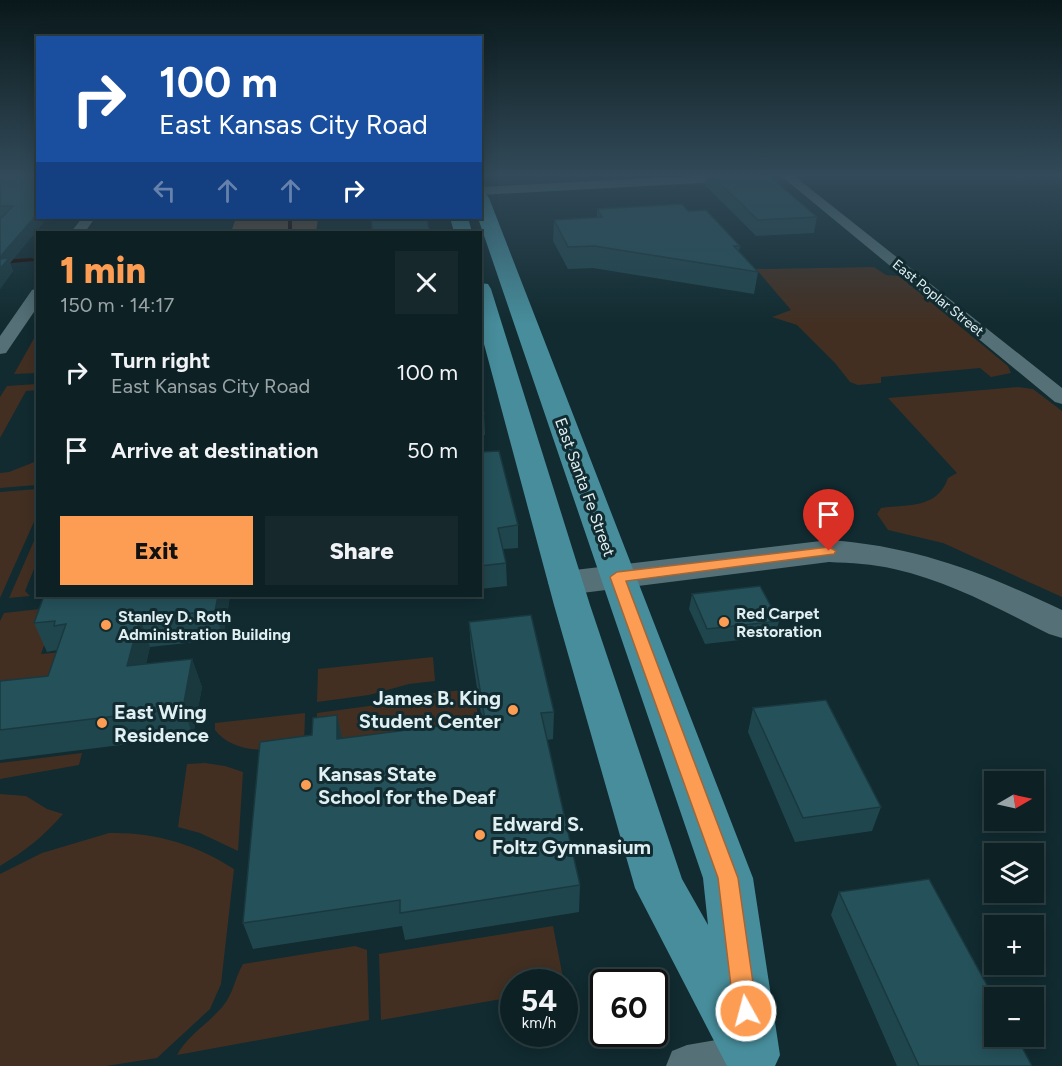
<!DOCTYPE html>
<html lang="en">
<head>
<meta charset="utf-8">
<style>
  body { margin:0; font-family:Figtree,sans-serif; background:#16282c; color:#f1f3f6; height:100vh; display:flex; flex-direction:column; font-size:22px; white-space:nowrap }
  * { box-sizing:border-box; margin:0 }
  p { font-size:20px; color:#9aa3a6 }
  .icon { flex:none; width:33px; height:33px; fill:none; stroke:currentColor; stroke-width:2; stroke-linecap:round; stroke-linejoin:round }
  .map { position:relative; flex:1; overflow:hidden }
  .panel { position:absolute; left:36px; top:231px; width:446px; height:366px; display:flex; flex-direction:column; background:#0d2024; border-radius:0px; box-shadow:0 3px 15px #0003,0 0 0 2px #2d3e41 }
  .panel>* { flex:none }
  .guide { position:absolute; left:36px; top:36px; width:446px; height:183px; border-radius:0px; box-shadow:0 3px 15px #0003,0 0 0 2px #2d3e41; background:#1a4fa0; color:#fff; overflow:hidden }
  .needle { width:39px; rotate:81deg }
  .buttons { position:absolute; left:984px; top:771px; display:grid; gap:12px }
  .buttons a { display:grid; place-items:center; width:60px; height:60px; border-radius:0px; background:#0d2024; box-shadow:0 3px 15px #0003,0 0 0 2px #2d3e41; font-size:30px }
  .speed { position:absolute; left:500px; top:969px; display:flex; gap:12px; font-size:30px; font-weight:700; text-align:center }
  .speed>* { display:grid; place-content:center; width:78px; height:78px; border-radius:50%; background:#0d2024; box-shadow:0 3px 15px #0003,0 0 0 2px #2d3e41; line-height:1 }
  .speed small { font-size:15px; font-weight:400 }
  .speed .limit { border:3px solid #111; border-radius:9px; background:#fff; color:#111 }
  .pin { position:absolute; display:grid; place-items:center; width:51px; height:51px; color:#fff; margin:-62px -26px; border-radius:50% 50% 50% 0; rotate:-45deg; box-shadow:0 0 6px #0007 }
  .pin .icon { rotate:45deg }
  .me { position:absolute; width:66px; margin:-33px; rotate:353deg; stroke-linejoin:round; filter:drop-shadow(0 0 4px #0008) }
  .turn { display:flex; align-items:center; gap:21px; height:126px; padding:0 24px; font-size:27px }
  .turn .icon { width:78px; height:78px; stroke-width:2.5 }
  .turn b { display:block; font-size:42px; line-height:51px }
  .lanes { display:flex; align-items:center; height:57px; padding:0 24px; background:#0003; justify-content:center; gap:30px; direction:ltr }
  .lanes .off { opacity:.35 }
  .round { display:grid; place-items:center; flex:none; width:63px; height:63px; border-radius:0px; background:#16282c }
  .head { display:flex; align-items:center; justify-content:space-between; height:102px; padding:0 24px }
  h1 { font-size:36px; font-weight:800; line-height:45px; color:#fc9d53 }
  .action { display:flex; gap:12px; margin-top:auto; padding:12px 24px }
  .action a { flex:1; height:69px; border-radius:0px; background:#fc9d53; color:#111; font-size:24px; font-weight:800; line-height:69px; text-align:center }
  .action a+a { background:#16282c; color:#f1f3f6 }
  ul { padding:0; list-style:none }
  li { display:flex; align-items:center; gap:18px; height:78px; padding:0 24px }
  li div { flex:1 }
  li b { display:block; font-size:22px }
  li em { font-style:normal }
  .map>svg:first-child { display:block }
  .green { fill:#422f22 }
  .forest { fill:#6e513c }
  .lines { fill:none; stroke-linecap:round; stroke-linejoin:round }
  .stream { fill:#1e0700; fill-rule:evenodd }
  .street { fill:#557076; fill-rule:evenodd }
  .secondary { fill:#557076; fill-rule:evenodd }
  .primary { fill:#478d9b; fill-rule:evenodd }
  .wall { fill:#20464d }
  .shaded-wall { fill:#1a393f }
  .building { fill:#25515a; stroke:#1a393f; stroke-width:1.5 }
  .route { fill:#fc9d53; stroke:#a46636; stroke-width:1.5 }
  .poi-dot { fill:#fc9d53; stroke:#112b30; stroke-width:2 }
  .labels { text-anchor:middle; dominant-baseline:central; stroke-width:6; stroke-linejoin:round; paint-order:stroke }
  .far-street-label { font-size:14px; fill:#e0eff2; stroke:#112b30 }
  .street-label { font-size:16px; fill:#e0eff2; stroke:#112b30 }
  .poi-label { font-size:16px; font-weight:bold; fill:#e0eff2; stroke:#112b30; text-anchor:start }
  .near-poi-label { font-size:20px; font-weight:bold; fill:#e0eff2; stroke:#112b30; text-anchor:start }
</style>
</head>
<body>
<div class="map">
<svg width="1062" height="1066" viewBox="0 0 1062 1066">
  <rect width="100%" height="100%" fill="#112b30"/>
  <path class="green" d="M874 267 886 275 899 276 1008 366 1011 373 991 377 980 368 881 377V383L858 385 850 382 835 363 797 325 772 317 791 310 756 269Z
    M37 333V373L14 374Z
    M37 384V390L26 391 0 438V397L7 386Z
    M1018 387 1033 389 1062 411V597L943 543 888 530 877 514 881 508C909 504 937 509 948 478L957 473 888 398Z
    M37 461V485L0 488V473L9 472Z
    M37 489V515L0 598V492Z
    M37 534V566L34 569 25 591 30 596 9 598Z
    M58 607 41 654 63 652 74 655 0 734V621L4 613Z
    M433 657 435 681 409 684 369 695 317 702 318 669Z
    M474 689 482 746 317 743V713L369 706 414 695Z
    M305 713 304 748C275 750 235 756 215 730V723Z
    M82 753 79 765 0 779V763Z
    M205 763 225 766 243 772 238 851 200 833 178 827 187 764Z
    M0 794 26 796 47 809 63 814C44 836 25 851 0 866Z
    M109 833C155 832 195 844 234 869L221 984 210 1009 157 1058 106 1066H0V874L42 853Z
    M553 926 565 988 564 982H513V997L381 1020 379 954Z
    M355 946 367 950 369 1020 177 1055C187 1036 209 1023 223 1006 233 994 235 978 243 964Z"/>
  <path class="forest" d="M236 218H318L316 232H231Z"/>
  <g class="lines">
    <path class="stream" d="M288 218H292V232H288Z
      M32 258 35 260 34 261 0 264V260Z"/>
    <path class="street" d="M712 175H742L744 177 738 181 480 195V187Z
      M780 175H793L1062 388V404L1055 402Z
      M82 218H95L85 232H71Z
      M38 288V306L6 353 0 354V336L32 290Z
      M751 1034 766 1040 772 1055 767 1066H666L672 1051 687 1045Z"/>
    <path class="secondary" d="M829 540C916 546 984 573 1062 610V638L1049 634C999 609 949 581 894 569 873 564 851 563 829 562L566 595 554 591 548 583 554 575 566 571Z"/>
    <path class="primary" d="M480 193 486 194 489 198 753 878 780 1055 775 1066H727L635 888 554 605 480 329V283L488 284 491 289 590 605 682 879 708 925 703 878 478 218H480Z
      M450 218H468L472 232H454Z"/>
  </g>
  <path class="wall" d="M0 175 38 218H47L10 263 13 271 0 289V219L1 218H0Z
    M706 175H768L817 217 814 233 756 236 705 185Z
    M597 209 688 211 740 246 739 251 758 272 754 294 593 268 568 269 553 241 554 220 597 218Z
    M480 396 484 414 485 435H480Z
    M480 452 518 525V548L503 549 506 563 507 586 480 589Z
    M692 594 779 621 775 636 705 644 689 609Z
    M44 596H233H230L223 639 150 647 146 664 192 659 202 687 193 736 0 760V681L48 676 57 650 47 652 34 623Z
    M469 622 554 712 553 739 547 740 580 885 579 912 405 940 402 926 253 949 243 923 312 735 337 715 342 738 482 721 471 649Z
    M753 708 881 807 872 831 795 842 748 732Z
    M839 892 1032 1066H897L831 915Z"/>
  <path class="shaded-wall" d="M38 213V218H47L10 263 13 271 0 289V257Z
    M218 596H230L223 639 215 611Z
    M140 618 150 647 138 694 127 666Z
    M192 659 202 687 193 736 183 708Z
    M337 715 343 742 337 739Z"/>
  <path class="building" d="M0 175H38V213L0 257V219L13 206H0Z
    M711 175H768L817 217 758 220Z
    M682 204 688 211 706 210 740 246H734L758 272 594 246 568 247 554 220 602 217 597 209Z
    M371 218H427L430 232H372Z
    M9 258 0 269V259Z
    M480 396 484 414H480Z
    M499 451 518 525 498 528 506 563 480 566V481H481L480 475V452Z
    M760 586 779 621 707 629 692 594Z
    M44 596H218L215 611 140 618 127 666 192 659 183 708 0 730V681L48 676 66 624 54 626 55 621 34 623Z
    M531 615 554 712 541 713 580 885 400 913V900L243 923 260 742 312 735 313 718 337 715V739L485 720 469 622Z
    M826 700 881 807 803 818 753 708Z
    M929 879 994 998V1036H1016L1032 1066H919L839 892Z"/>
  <linearGradient id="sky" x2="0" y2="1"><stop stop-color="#09181a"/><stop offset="0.54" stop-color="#324a59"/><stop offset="1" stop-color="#324a59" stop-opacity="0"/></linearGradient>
  <rect width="1062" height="324" fill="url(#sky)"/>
  <path class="route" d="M829 547 836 551 834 554 626 581 738 878 757 1011 754 1019 746 1022 737 1019 734 1011 718 878 610 577 617 572Z"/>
  <g class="poi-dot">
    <circle cx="724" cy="622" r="6"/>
    <circle cx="106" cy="625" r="6"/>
    <circle cx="513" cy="710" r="6"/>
    <circle cx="102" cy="723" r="6"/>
    <circle cx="306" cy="785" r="6"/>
    <circle cx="480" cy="835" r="6"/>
  </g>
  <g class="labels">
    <g class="far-street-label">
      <text transform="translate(938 298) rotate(39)">East Poplar Street</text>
    </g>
    <g class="street-label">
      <text transform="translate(585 487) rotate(70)">East Santa Fe Street</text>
    </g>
    <g class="poi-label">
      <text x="736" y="613">Red Carpet<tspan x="736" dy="18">Restoration</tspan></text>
      <text x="118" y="616">Stanley D. Roth<tspan x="118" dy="18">Administration Building</tspan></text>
    </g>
    <g class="near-poi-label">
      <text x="501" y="698" text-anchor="end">James B. King<tspan x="501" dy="23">Student Center</tspan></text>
      <text x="114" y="712">East Wing<tspan x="114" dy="23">Residence</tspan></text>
      <text x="318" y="774">Kansas State<tspan x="318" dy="23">School for the Deaf</tspan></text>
      <text x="492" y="824">Edward S.<tspan x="492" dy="23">Foltz Gymnasium</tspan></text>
    </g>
  </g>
</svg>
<div class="buttons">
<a><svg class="needle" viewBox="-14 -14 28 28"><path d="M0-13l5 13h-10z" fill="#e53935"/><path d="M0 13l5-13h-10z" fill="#9aa3a6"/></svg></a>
<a><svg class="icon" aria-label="layers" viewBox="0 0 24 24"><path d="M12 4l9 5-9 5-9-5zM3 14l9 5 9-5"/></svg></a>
<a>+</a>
<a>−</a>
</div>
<div class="speed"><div>54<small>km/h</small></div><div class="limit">60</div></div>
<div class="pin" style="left:829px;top:551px;background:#d93025"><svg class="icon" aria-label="arrive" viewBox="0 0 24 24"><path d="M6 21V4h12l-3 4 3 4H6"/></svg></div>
<svg class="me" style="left:746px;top:1011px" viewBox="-20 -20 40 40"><circle r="17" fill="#fc9d53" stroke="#fff" stroke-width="3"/><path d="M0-11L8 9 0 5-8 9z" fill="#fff"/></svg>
<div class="guide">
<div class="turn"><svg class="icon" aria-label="right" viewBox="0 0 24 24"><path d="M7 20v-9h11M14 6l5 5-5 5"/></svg><div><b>100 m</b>East Kansas City Road</div></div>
<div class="lanes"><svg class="icon off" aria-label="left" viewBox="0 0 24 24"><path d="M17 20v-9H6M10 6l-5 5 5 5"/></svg><svg class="icon off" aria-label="ahead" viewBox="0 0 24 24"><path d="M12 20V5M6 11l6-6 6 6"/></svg><svg class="icon off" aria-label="ahead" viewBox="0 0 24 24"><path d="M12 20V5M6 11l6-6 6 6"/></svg><svg class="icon" aria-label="right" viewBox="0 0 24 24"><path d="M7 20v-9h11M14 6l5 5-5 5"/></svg></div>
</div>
<section class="panel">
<div class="head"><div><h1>1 min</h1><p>150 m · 14:17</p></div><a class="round"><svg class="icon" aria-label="close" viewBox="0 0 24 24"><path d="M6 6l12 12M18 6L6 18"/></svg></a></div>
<ul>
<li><svg class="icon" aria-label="right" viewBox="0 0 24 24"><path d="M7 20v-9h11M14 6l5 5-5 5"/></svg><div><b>Turn right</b><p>East Kansas City Road</p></div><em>100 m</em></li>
<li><svg class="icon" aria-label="arrive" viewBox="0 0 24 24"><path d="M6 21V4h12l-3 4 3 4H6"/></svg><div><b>Arrive at destination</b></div><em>50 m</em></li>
</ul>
<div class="action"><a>Exit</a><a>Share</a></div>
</section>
</div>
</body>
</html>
